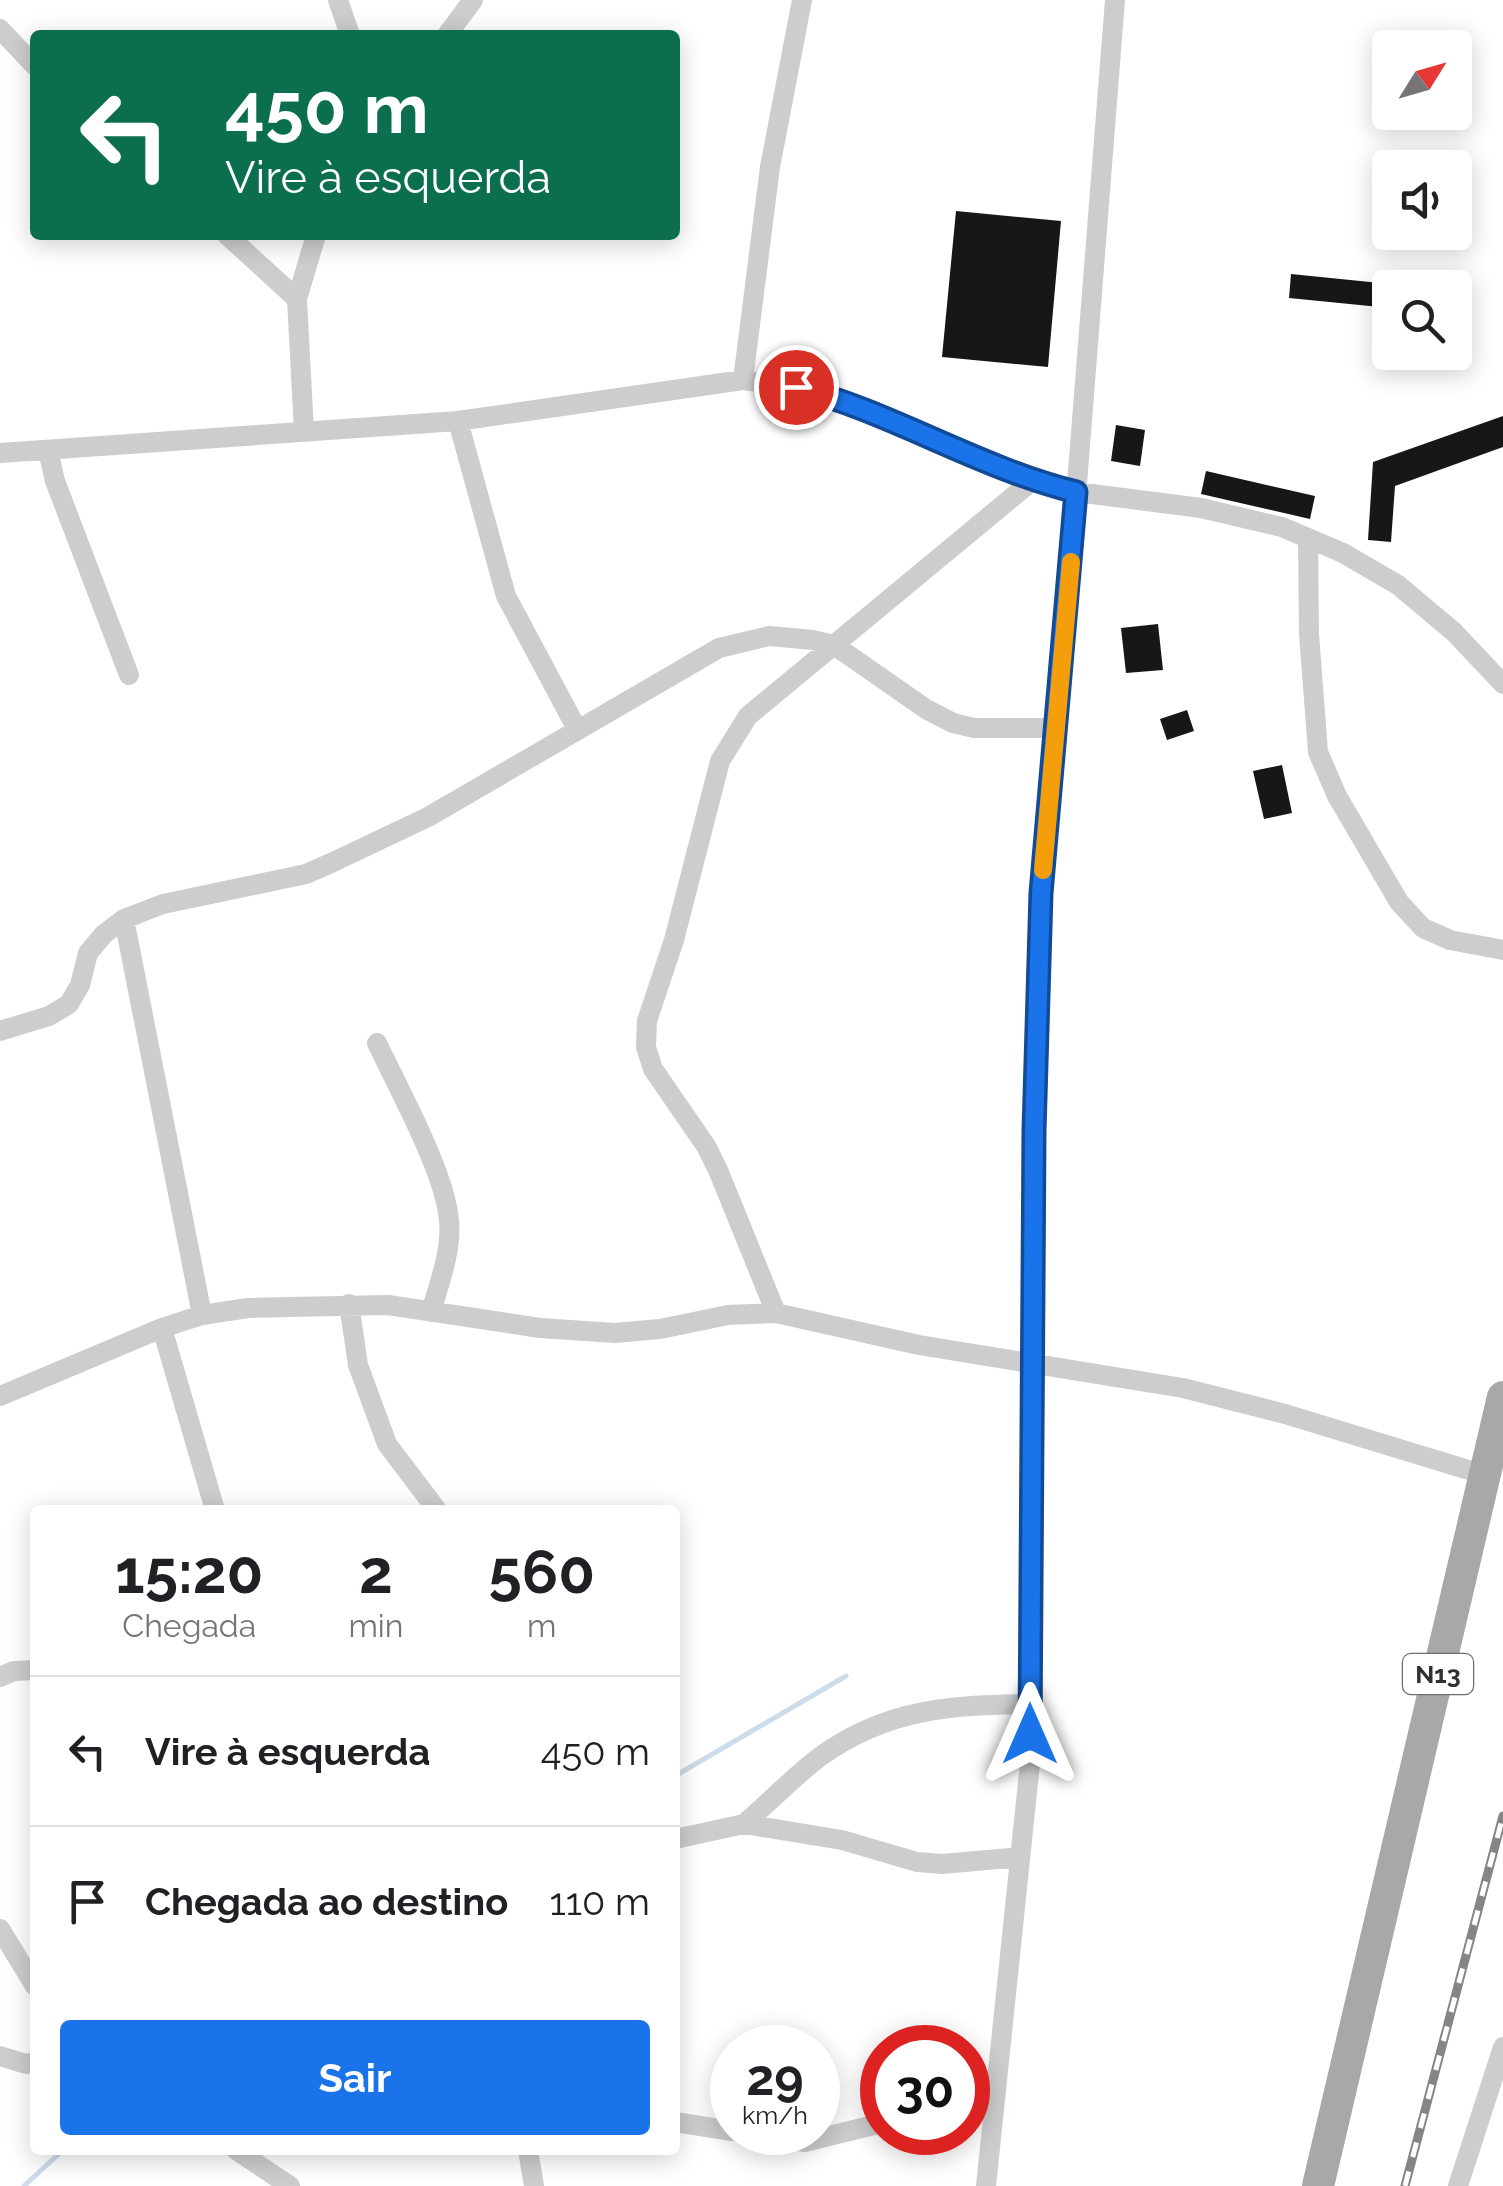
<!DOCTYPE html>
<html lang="pt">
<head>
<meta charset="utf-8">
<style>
  body { margin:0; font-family:Raleway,sans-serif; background:#f6f6f6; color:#202124; height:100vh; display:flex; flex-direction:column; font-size:38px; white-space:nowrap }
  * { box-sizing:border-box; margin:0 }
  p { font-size:32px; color:#757577 }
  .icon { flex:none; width:55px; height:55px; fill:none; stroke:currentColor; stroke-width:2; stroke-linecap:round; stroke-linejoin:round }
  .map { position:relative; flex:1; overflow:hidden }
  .drawer { position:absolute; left:30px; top:1505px; width:650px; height:650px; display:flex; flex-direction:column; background:#fff; border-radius:10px; box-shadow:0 5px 25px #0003 }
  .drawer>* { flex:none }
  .guide { position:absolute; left:30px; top:30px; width:650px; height:210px; border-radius:10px; box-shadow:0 5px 25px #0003; background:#0b6e4f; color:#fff; overflow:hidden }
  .needle { width:65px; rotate:53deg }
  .controls { position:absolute; left:1372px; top:30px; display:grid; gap:20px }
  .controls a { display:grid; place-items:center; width:100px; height:100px; border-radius:10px; background:#fff; box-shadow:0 5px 25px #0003; font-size:50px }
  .speed { position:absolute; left:710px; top:2025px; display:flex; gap:20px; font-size:50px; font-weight:700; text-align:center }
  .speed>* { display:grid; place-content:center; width:130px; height:130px; border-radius:50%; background:#fff; box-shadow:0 5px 25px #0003; line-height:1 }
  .speed small { font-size:25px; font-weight:400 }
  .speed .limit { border:15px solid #d22; background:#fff; color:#111 }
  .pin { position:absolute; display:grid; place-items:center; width:85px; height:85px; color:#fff; margin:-42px; border:5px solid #fff; border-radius:50%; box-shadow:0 2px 10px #0007 }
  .me { position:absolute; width:110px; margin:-55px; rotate:0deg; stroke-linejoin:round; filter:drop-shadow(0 0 8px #0008) }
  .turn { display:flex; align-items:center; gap:35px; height:210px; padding:0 30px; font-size:45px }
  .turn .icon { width:130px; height:130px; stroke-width:2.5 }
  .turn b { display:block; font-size:70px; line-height:85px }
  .eta { display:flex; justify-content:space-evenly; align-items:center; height:170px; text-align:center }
  .eta b { font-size:60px; font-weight:700; line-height:70px }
  .cta { display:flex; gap:20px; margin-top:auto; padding:20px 30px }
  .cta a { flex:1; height:115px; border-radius:10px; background:#1a73e8; color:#fff; font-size:40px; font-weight:700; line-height:115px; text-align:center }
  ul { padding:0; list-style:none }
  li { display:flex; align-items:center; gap:30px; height:150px; padding:0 30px; border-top:2px solid #e0e0e0 }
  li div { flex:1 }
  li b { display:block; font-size:38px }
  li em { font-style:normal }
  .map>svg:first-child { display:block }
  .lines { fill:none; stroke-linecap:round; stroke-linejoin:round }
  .stream { stroke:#cedbe8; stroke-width:5 }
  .building { fill:#171717 }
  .street { stroke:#cdcdcd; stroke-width:20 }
  .primary { stroke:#a8a8a8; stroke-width:32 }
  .rail-casing { stroke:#858585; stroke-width:9 }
  .rail { stroke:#fff; stroke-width:5; stroke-dasharray:15; stroke-linecap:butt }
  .route-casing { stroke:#114b97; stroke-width:25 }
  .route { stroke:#1a73e8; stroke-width:18 }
  .slow { stroke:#f59e0b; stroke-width:18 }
  .labels { text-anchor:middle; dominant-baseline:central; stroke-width:10; stroke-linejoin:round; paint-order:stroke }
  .shield { fill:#fff; stroke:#6e6e6e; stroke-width:2.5 }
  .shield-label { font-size:25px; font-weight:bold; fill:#303030 }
</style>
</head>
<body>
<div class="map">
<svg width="1503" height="2186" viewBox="0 0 1503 2186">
  <rect width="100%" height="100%" fill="#fff"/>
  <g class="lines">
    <path class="stream" d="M675 1776 846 1676
      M24 2186 63 2150"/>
  </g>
  <path class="building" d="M956 211 1061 221 1048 367 942 357Z
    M1291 274 1390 284V308L1289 298Z
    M1503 416V447L1395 486 1391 542 1368 540 1373 462Z
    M1116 425 1145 430 1140 466 1111 461Z
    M1206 471 1315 496 1310 519 1201 494Z
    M1158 624 1163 670 1126 673 1121 628Z
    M1187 710 1194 731 1167 740 1160 719Z
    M1282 765 1292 813 1264 819 1253 771Z"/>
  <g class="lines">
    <path class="street" d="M338 0 350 35
      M0 29 35 66
      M447 35 473 0
      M227 235 297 299
      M743 380 770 167 802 0
      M458 421 506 596 577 729
      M304 432 297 299 316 235
      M48 450 55 481 129 675
      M0 453 458 421 743 380 796 387 885 417 1032 481 1076 492 1201 508 1282 527 1343 553 1398 585 1454 632 1503 684
      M1308 538 1309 634 1318 752 1337 796 1399 902 1423 928 1450 940 1503 950
      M124 919 202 1315
      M0 1031 49 1016 69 1004 80 985 88 953 104 934 124 919 163 904 306 874 331 863 428 817 719 648 769 636 813 640 834 645 926 709 953 723 974 728H1057
      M377 1043C398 1088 446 1174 449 1221 452 1250 439 1284 431 1312
      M349 1304 358 1365 387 1444 437 1510
      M776 1313 718 1170 706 1146 653 1069 646 1047 647 1021 674 940 720 761 748 716 1032 481
      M162 1328 215 1510
      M0 1396 162 1328 202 1315 248 1308 388 1305 540 1328 615 1333 660 1329 728 1315 776 1313 919 1345 1183 1388 1285 1414 1485 1475
      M0 1677 14 1671 35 1670
      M744 1824C770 1802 794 1776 821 1756 888 1708 953 1705 1031 1704
      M675 1839 744 1824 842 1840 917 1862 942 1864 1020 1857
      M0 1929 35 1986
      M0 2056 26 2064 35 2062
      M968 2090 995 2079
      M675 2122 732 2131
      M739 2132 805 2142 882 2123
      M236 2150 290 2186
      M528 2150 534 2186
      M986 2186 1030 1763 1034 1131 1041 893 1059 713 1115 0
      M1458 2186 1503 2047"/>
    <path class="primary" d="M1318 2186 1503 1397"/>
    <g class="rail-casing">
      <path id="rail" d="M1405 2186 1503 1816"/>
    </g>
    <use href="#rail" class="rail"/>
  </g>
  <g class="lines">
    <g class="route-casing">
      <path id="route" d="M796 387C893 413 979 468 1076 492L1041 893 1034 1131 1030 1734"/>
    </g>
    <use href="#route" class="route"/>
    <path class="slow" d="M1043 870 1071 562"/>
  </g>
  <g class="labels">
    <rect class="shield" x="1403" y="1654" width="70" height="40" rx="8"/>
    <g class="shield-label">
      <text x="1438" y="1674">N13</text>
    </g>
  </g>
</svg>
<div class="controls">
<a><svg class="needle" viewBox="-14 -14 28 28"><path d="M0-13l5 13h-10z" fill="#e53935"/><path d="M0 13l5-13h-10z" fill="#757577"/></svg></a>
<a><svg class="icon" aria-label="sound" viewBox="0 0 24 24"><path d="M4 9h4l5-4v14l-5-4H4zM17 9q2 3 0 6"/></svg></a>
<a><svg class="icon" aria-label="search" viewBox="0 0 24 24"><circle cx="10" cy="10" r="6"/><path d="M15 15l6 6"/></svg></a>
</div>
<div class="speed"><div>29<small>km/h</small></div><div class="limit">30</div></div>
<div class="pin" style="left:796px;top:387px;background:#d93025"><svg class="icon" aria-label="arrive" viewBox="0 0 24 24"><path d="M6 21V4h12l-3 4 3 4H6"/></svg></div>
<svg class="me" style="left:1030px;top:1734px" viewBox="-20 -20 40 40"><path d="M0-17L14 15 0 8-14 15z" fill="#1a73e8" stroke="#fff" stroke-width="4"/></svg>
<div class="guide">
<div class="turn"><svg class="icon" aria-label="left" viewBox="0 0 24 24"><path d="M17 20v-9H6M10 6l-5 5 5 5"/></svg><div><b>450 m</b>Vire à esquerda</div></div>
</div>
<section class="drawer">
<div class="eta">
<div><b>15:20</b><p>Chegada</p></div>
<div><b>2</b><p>min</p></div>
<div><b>560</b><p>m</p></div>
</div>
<ul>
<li><svg class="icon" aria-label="left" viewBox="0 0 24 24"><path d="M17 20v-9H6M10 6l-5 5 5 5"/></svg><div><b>Vire à esquerda</b></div><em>450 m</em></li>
<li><svg class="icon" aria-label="arrive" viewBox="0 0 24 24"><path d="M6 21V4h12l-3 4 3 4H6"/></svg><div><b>Chegada ao destino</b></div><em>110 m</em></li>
</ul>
<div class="cta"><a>Sair</a></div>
</section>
</div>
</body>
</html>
